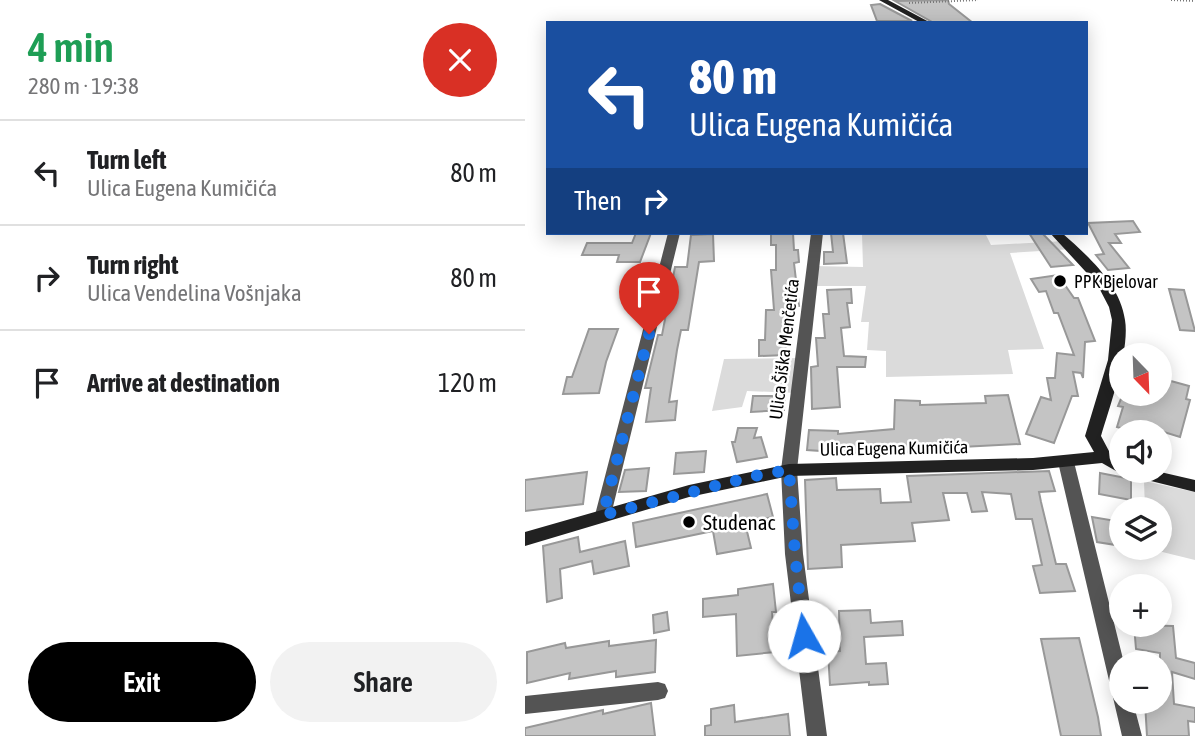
<!DOCTYPE html>
<html lang="en">
<head>
<meta charset="utf-8">
<style>
  body { margin:0; font-family:"Asap Condensed",sans-serif; background:#f2f2f2; color:#202124; height:100vh; display:flex; flex-direction:column; font-size:26px; white-space:nowrap }
  * { box-sizing:border-box; margin:0 }
  p { font-size:23px; color:#757577 }
  .icon { flex:none; width:38px; height:38px; fill:none; stroke:currentColor; stroke-width:2; stroke-linecap:round; stroke-linejoin:round }
  .map { position:relative; flex:1; overflow:hidden }
  .panel { display:flex; flex-direction:column; background:#fff; width:525px }
  .panel>* { flex:none }
  .top-card { position:absolute; left:21px; top:21px; width:542px; height:214px; border-radius:0px; box-shadow:0 4px 18px #0003; background:#1a4fa0; color:#fff; overflow:hidden }
  .needle { width:46px; rotate:157deg }
  .controls { position:absolute; left:584px; top:343px; display:grid; gap:14px }
  .controls a { display:grid; place-items:center; width:63px; height:63px; border-radius:50%; background:#fff; box-shadow:0 4px 18px #0003; font-size:35px }
  .pin { position:absolute; display:grid; place-items:center; width:60px; height:60px; color:#fff; margin:-72px -30px; border-radius:50% 50% 50% 0; rotate:-45deg; box-shadow:0 0 7px #0007 }
  .pin .icon { rotate:45deg }
  .me { position:absolute; width:77px; margin:-38px; rotate:353deg; stroke-linejoin:round; filter:drop-shadow(0 0 5px #0008) }
  .turn { display:flex; align-items:center; gap:24px; height:147px; padding:0 28px; font-size:32px }
  .turn .icon { width:91px; height:91px; stroke-width:2.5 }
  .turn b { display:block; font-size:49px; line-height:60px }
  .then { display:flex; align-items:center; height:66px; padding:0 28px; background:#0003; gap:14px; font-size:26px }
  .round { display:grid; place-items:center; flex:none; width:74px; height:74px; border-radius:37px; background:#f2f2f2 }
  .overview { display:flex; align-items:center; justify-content:space-between; height:119px; padding:0 28px }
  h1 { font-size:42px; font-weight:600; line-height:52px; color:#1e9e55 }
  .cta { display:flex; gap:14px; margin-top:auto; padding:14px 28px }
  .cta a { flex:1; height:80px; border-radius:42px; background:#000; color:#fff; font-size:28px; font-weight:600; line-height:80px; text-align:center }
  .cta a+a { background:#f2f2f2; color:#202124 }
  ul { padding:0; list-style:none }
  li { display:flex; align-items:center; gap:21px; height:105px; padding:0 28px; border-top:2px solid #e0e0e0 }
  li div { flex:1 }
  li b { display:block; font-size:26px }
  li em { font-style:normal }
  main { display:flex; flex:1; min-height:0 }
  .map>svg:first-child { display:block }
  .green { fill:#dbdbdb }
  .building { fill:#c4c4c4; stroke:#989898; stroke-width:2 }
  .lines { fill:none; stroke-linecap:round; stroke-linejoin:round }
  .path { stroke:#767676; stroke-width:2; stroke-dasharray:1 2; stroke-linecap:butt }
  .street { fill:#545454; fill-rule:evenodd }
  .secondary { fill:#212121; fill-rule:evenodd }
  .route { stroke:#1a73e8; stroke-width:12; stroke-dasharray:0 21.6 }
  .poi-dot { fill:#000; stroke:#fff; stroke-width:2.5 }
  .labels { text-anchor:middle; dominant-baseline:central; stroke-width:5; stroke-linejoin:round; paint-order:stroke }
  .poi-label { font-size:18px; fill:#000; stroke:#fff; text-anchor:start }
  .street-label { font-size:18px; fill:#000; stroke:#fff }
  .near-poi-label { font-size:21px; fill:#000; stroke:#fff; text-anchor:start }
</style>
</head>
<body>
<main>
<section class="panel">
<div class="overview"><div><h1>4 min</h1><p>280 m · 19:38</p></div><a class="round" style="background:#d93025;color:#fff"><svg class="icon" aria-label="close" viewBox="0 0 24 24"><path d="M6 6l12 12M18 6L6 18"/></svg></a></div>
<ul>
<li><svg class="icon" aria-label="left" viewBox="0 0 24 24"><path d="M17 20v-9H6M10 6l-5 5 5 5"/></svg><div><b>Turn left</b><p>Ulica Eugena Kumičića</p></div><em>80 m</em></li>
<li><svg class="icon" aria-label="right" viewBox="0 0 24 24"><path d="M7 20v-9h11M14 6l5 5-5 5"/></svg><div><b>Turn right</b><p>Ulica Vendelina Vošnjaka</p></div><em>80 m</em></li>
<li><svg class="icon" aria-label="arrive" viewBox="0 0 24 24"><path d="M6 21V4h12l-3 4 3 4H6"/></svg><div><b>Arrive at destination</b></div><em>120 m</em></li>
</ul>
<div class="cta"><a>Exit</a><a>Share</a></div>
</section>
<div class="map">
<svg width="670" height="736" viewBox="0 0 670 736">
  <rect width="100%" height="100%" fill="#fff"/>
  <path class="green" d="M337 233H460L466 245 539 241 548 249 485 253 519 349 483 350 488 374 361 377V351L342 350 344 322H336L341 286H286L288 266 338 267Z
    M278 358 273 393 222 391 217 407 187 411 199 359Z
    M619 481 670 492V560L621 548H635V509H620Z"/>
  <path class="building" d="M423 0 424 4 448 23H409L370 1Z
    M355 4 387 21H352L346 5Z
    M608 221 615 232 590 234 596 243H584L604 268 583 270 571 255 579 254 563 223Z
    M111 233H126L115 262H92L94 255H57L62 243H107Z
    M268 233 269 250H273L274 262 269 263 274 306 266 307V334H260L261 355 234 356V340H240L241 310H249L246 270H251V245H246V234Z
    M306 233H318L322 263 299 264V252H308Z
    M504 233H517L548 265 526 267Z
    M188 234 189 261 174 262 163 330H156L152 350 144 402 152 401 150 420 121 422 126 388H120L133 335H137L150 267H162L166 235Z
    M533 275 549 298H553L570 341 560 342 558 378 556 373 548 372 553 396H547L529 443 501 434 516 397 526 400 522 378H530L532 353 549 355 533 313H529L521 291 514 292 506 279Z
    M326 289 327 303H322L325 327 316 328 319 356 341 357 340 367H312L315 407 287 409 286 367 293 366 291 338H300L298 314H304L302 290Z
    M644 289 659 290 670 331 655 330Z
    M64 329H93L81 362 74 393 38 394 42 377H47Z
    M635 378 664 386 661 399 665 400 655 437 639 432H610L592 427 598 407 593 406 598 394H635Z
    M483 395 495 444 436 447 395 452 325 453 282 450 284 430 313 431V434L369 429 370 400 395 401V405L461 403 460 396Z
    M228 396H260L259 410 226 412Z
    M213 428H232L229 438 236 437 242 457 212 462 207 442H210Z
    M181 451 179 472 149 474 151 453Z
    M124 468 121 491 94 492 100 470Z
    M524 471 530 491 514 492 516 502 531 564H541L550 591 515 593 508 566 517 565 507 519H491L486 494 457 492 462 511 447 512 442 493H418L424 520 387 523 390 541 316 545 317 567 283 569 280 480 311 478 312 490 355 489 356 503 386 502 382 476Z
    M62 472 58 504 0 511V480Z
    M575 473 606 479V500L574 494Z
    M242 494 248 517 220 523 226 548 192 554 188 531 111 547 108 523Z
    M567 517 597 522V546L572 542Z
    M53 537 55 552 100 541 104 566 69 574 67 561 35 569 37 598 22 602 18 546Z
    M248 584 251 612H247L250 652 212 656 211 614 178 617V599L213 595V589Z
    M345 610 346 623 377 621 378 635 339 637 341 664 361 663 363 684 344 685V682L305 685 303 652 315 651 314 611Z
    M142 612 144 630 129 633 128 615Z
    M609 625 648 626 651 658 670 663V679L647 672 649 704 670 708V722L663 721 664 736H622L620 702H635V653L611 649Z
    M554 638 573 717 576 736H536L516 639Z
    M131 640 130 672 91 677V671L44 679 45 673 2 683V652L40 643 41 648 84 641V646Z
    M126 703 130 736H0V728L78 710V714Z
    M209 705 210 722 263 714 265 736H180V726L186 725V709Z"/>
  <g class="lines">
    <path class="path" d="M646 0 670 1
      M384 3 453 0"/>
    <path class="street" d="M143 233H155L86 515 84 520 78 521 72 520 70 515Z
      M286 233H298L272 470 278 554 302 736H282L260 554 256 470Z
      M541 456 547 458 549 462 599 663H597V702H608L617 736H597L533 462 535 458Z
      M133 682 140 684 143 691 140 698 133 700 0 714V696Z"/>
    <path class="secondary" d="M354 0H363L406 23H396Z
      M525 233H537C563 256 595 284 600 320 605 350 585 406 576 436L585 453 597 460V471H631L670 480V492L602 475 600 472 591 471 577 463 508 470 264 476 164 497 0 546V532L164 485 264 464 508 458 569 452 560 436 583 360 587 320 584 307 572 284Z"/>
  </g>
  <g class="lines">
    <path class="route" d="M124 334 78 515 229 476 264 470 270 554 279 636"/>
  </g>
  <g class="poi-dot">
    <circle cx="535" cy="281" r="7"/>
    <circle cx="164" cy="522" r="7"/>
  </g>
  <g class="labels">
    <g class="poi-label">
      <text x="549" y="281">PPK Bjelovar</text>
    </g>
    <g class="street-label">
      <text transform="translate(259 349) rotate(-83)">Ulica Šiška Menčetića</text>
      <text transform="translate(369 448) rotate(-1)">Ulica Eugena Kumičića</text>
    </g>
    <g class="near-poi-label">
      <text x="178" y="522">Studenac</text>
    </g>
  </g>
</svg>
<div class="controls">
<a><svg class="needle" viewBox="-14 -14 28 28"><path d="M0-13l5 13h-10z" fill="#e53935"/><path d="M0 13l5-13h-10z" fill="#757577"/></svg></a>
<a><svg class="icon" aria-label="sound" viewBox="0 0 24 24"><path d="M4 9h4l5-4v14l-5-4H4zM17 9q2 3 0 6"/></svg></a>
<a><svg class="icon" aria-label="layers" viewBox="0 0 24 24"><path d="M12 4l9 5-9 5-9-5zM3 14l9 5 9-5"/></svg></a>
<a>+</a>
<a>−</a>
</div>
<div class="pin" style="left:124px;top:334px;background:#d93025"><svg class="icon" aria-label="arrive" viewBox="0 0 24 24"><path d="M6 21V4h12l-3 4 3 4H6"/></svg></div>
<svg class="me" style="left:279px;top:636px" viewBox="-20 -20 40 40"><circle r="19" fill="#fff"/><path d="M0-13L10 11 0 6-10 11z" fill="#1a73e8"/></svg>
<div class="top-card">
<div class="turn"><svg class="icon" aria-label="left" viewBox="0 0 24 24"><path d="M17 20v-9H6M10 6l-5 5 5 5"/></svg><div><b>80 m</b>Ulica Eugena Kumičića</div></div>
<div class="then">Then<svg class="icon" aria-label="right" viewBox="0 0 24 24"><path d="M7 20v-9h11M14 6l5 5-5 5"/></svg></div>
</div>
</div>
</main>
</body>
</html>
